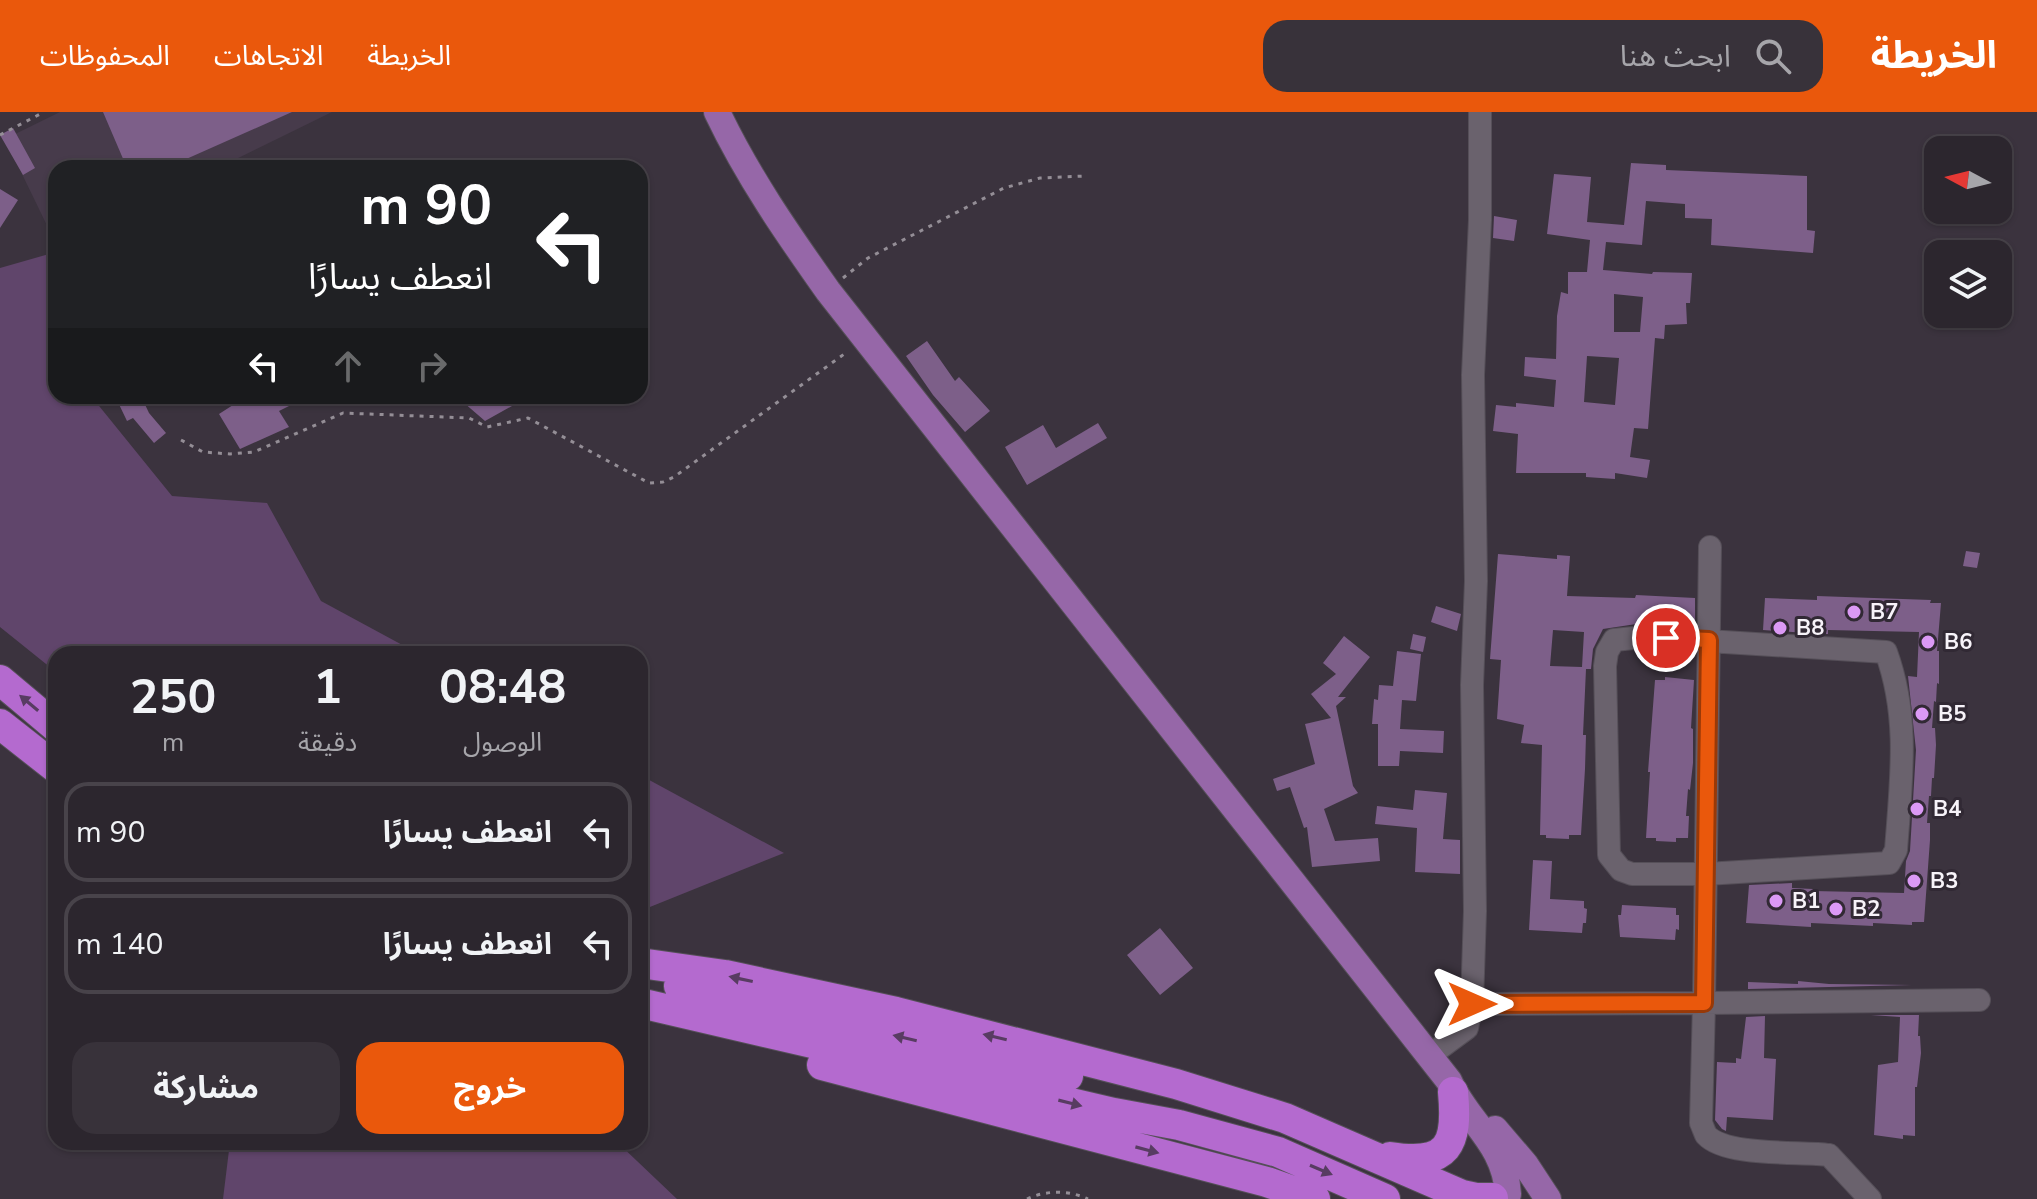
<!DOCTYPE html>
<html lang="ar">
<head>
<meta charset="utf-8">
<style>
  body { margin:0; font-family:"Nunito Sans","Noto Sans Arabic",sans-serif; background:#38323a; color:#f1f3f6; direction:rtl; height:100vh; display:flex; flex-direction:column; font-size:30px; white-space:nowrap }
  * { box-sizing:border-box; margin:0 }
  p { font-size:26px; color:#a6a5aa }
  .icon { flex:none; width:44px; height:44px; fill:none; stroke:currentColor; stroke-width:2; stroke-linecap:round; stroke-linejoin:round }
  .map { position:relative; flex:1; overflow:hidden; direction:ltr }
  .drawer { position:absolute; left:48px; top:534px; width:600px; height:504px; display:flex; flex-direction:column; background:#2c262e; border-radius:24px; box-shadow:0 2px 6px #0004,0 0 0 2px #48434a; direction:rtl }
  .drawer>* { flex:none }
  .guide { position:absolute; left:48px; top:48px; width:600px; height:244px; border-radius:24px; box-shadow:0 2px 6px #0004,0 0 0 2px #48434a; direction:rtl; background:#202124; color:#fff; overflow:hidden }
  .needle { width:52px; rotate:277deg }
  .controls { position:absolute; left:1924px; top:24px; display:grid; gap:16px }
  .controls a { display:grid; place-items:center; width:88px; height:88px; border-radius:16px; background:#2c262e; box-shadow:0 2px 6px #0004,0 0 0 2px #48434a; font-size:40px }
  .pin { position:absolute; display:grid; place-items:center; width:68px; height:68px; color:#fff; margin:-34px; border:4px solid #fff; border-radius:50%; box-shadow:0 2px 8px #0007 }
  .me { position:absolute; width:88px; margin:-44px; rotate:90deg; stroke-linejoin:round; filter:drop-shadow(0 0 6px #0008) }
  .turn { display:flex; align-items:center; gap:28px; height:168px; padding:0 24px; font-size:36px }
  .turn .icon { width:104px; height:104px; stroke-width:2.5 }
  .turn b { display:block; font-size:56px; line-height:68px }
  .lanes { display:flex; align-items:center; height:76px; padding:0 24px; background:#0003; justify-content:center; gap:40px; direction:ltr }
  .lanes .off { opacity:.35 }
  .eta { display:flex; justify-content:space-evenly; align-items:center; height:136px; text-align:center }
  .eta b { font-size:48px; font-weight:700; line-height:56px }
  .cta { display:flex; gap:16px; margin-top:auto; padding:16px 24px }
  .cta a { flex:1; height:92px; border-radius:24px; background:#ea580c; color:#fff; font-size:32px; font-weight:700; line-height:92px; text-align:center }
  .cta a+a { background:#38323a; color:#f1f3f6 }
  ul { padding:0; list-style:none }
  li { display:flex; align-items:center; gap:24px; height:100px; margin:0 16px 12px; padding:0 8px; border:4px solid #48434a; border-radius:24px }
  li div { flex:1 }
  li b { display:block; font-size:30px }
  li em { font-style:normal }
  header { display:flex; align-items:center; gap:48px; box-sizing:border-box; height:112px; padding:0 40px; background:#ea580c; color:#fff }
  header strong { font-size:38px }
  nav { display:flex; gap:44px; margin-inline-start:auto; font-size:28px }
  .search { width:560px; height:72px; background:#38323a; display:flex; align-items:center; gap:20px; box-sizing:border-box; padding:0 28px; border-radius:24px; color:#a6a5aa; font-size:30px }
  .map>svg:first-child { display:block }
  .built { fill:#473b4b }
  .green { fill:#60456b }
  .building { fill:#7d5f89; fill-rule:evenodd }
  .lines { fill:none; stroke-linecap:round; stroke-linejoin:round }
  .minor-casing { stroke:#554f58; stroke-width:24 }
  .major-casing { stroke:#554f58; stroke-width:28 }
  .highway-casing { stroke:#554f58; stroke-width:32 }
  .path { stroke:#948e96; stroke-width:3; stroke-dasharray:4 6; stroke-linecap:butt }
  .minor { stroke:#6a626d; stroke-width:22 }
  .major { stroke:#9667a8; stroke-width:26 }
  .highway { stroke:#b46acf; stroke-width:30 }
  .oneway { fill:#583c62 }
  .route-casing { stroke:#983908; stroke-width:20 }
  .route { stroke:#ea580c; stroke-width:14 }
  .poi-dot { fill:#db99f5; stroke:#312934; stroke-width:3 }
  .labels { text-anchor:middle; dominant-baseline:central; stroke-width:6; stroke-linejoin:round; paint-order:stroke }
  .poi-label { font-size:22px; font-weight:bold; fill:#f7f3f9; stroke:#312934; text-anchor:start }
</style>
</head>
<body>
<header>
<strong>الخريطة</strong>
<div class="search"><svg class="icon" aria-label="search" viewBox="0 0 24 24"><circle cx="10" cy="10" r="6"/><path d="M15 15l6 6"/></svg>ابحث هنا</div>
<nav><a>الخريطة</a><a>الاتجاهات</a><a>المحفوظات</a></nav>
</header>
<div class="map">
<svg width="2037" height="1087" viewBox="0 0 2037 1087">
  <rect width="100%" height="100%" fill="#3b333e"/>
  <path class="built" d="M60 0H332L218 56H56V132L5 27Z"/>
  <path class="green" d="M56 140V175L50 192 56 234V284H91L172 384 267 391 321 489 419 542H56V560L0 515V156Z
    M640 663 784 741 640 799Z
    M230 1030H617L677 1087H223Z"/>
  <path class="building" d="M103 0H292L166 56H127Z
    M13 16 35 56 23 63 0 23Z
    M1631 51 1666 53V58L1807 64V118L1815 119 1813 141 1711 133 1712 107 1685 106V92L1646 89 1642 133 1606 130 1603 158 1652 162 1653 160 1692 161 1690 191H1686L1687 212 1665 213 1664 227 1655 226 1648 317 1634 316 1630 345 1650 348 1647 366 1615 361V367L1586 365V361H1516L1518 322 1493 319 1496 293 1516 295V291L1554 295 1556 268 1524 264 1525 245 1556 247 1557 204 1561 180 1568 182V160H1587L1590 128 1547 122 1554 62 1591 65 1587 110 1624 113ZM1614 182 1643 185 1640 220H1614ZM1587 244 1619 246 1615 293 1584 290Z
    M0 77 18 88 0 116Z
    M1494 104 1517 108 1514 129 1493 126Z
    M927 229 955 269 959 265 990 299 965 320 933 283 906 244Z
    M115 284H141L149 301 166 321 154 331 133 306 127 309Z
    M247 284H309L279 299 289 315 240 337 219 302Z
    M456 284H530L485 309Z
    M1098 311 1107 326 1027 373 1005 335 1043 313 1056 336Z
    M1966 439 1980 441 1977 456 1963 454Z
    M1498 442 1557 447V443L1570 444 1567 484 1635 486 1636 483 1695 486V514L1643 511 1603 517 1593 537 1591 557H1586L1583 623H1586L1585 657 1581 723H1569V727L1546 726V723H1540L1542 633 1521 631 1524 613 1497 607 1501 548 1490 547ZM1553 518 1584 520 1582 555 1550 554Z
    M1817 484 1931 488 1930 491H1941L1937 539H1939V572L1937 571 1936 590 1934 589 1932 616H1935L1936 633 1934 666H1932L1931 684H1929L1927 711H1930V728L1924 810H1912V813L1873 811V814L1811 811V815L1746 811 1749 773 1792 771V776L1813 777V779L1904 781 1906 749 1910 739 1916 638 1908 564 1917 565 1919 520 1828 518V522H1822L1763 518 1765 486 1817 488Z
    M1436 494 1461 502 1457 519 1431 510Z
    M1413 522 1426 525 1423 540 1410 537Z
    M1344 524 1370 545 1338 585H1346L1336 594 1353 674 1358 681 1324 697 1335 729 1378 726 1380 749 1312 755 1307 715 1304 716 1290 675 1277 679 1273 667 1315 652 1305 612 1331 606 1311 582 1336 562 1323 551Z
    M1397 539 1421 542 1416 589 1402 588 1400 617 1444 619 1443 641 1400 639 1399 654H1378V612H1372L1374 587 1378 588 1379 573 1393 574Z
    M1665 565 1694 568 1691 616 1693 617V651L1690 678 1688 677 1686 704H1689L1688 726H1676V730L1656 729V726H1646L1650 660H1648L1655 568H1665Z
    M1415 678 1447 681 1443 727 1460 728V762L1415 760 1417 716 1375 712 1377 694 1413 698Z
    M1533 748 1552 749 1550 787 1584 789V796L1587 797 1586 811H1583L1582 821 1529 818Z
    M1622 793 1676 796V803H1679V818L1676 817 1675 828 1620 825 1618 803H1621Z
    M1160 816 1193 856 1160 883 1127 843Z
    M1798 869 1829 872 1912 873 1748 877V870L1798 872Z
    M1871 903H1919L1918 924H1920L1921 941 1917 975H1915V1024L1903 1023V1027L1874 1023 1878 953 1898 950 1900 905Z
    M1765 904 1764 946 1776 947 1773 1008 1727 1005 1726 1019 1722 1017 1715 1008 1717 950 1736 951V946L1741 947 1746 905Z"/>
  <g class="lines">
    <g class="minor-casing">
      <path id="minor" d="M1644 525 1886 540C1910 606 1901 669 1896 738L1889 751 1706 762H1632L1621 758 1609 743 1605 554 1607 540 1614 528Z
        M1472 892 1704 891 1710 435
        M1429 944 1467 916 1472 892 1475 799 1472 573 1476 469 1473 263 1480 108V0
        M1870 1087 1829 1043C1801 1039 1726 1045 1706 1023 1705 1021 1702 1013 1701 1011L1704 891 1979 888"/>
    </g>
    <g class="major-casing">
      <path id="major" d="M717 0C748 65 787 121 828 179L1449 969C1468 1011 1505 1031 1508 1082
        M1495 1017 1525 1052 1548 1087"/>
    </g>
    <g class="highway-casing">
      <path id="highway" d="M0 568 56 615
        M0 612 56 656
        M640 851 725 863 896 900 1176 972 1285 1006 1462 1083 1476 1086H1493
        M679 874 1068 964
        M640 891 1114 1001 1179 1013 1278 1040 1385 1087
        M822 953 1267 1070 1315 1087
        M1390 1045C1449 1054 1458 1033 1453 980"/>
    </g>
    <path class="path" d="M0 23 44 0
      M843 166 868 146 1004 76 1040 66 1085 64
      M181 328 203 340 230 342 254 340 343 301 469 306 487 315 528 306 649 371 663 370 674 365 847 240
      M1027 1087C1046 1078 1069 1078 1088 1087"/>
    <use href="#minor" class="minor"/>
    <use href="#major" class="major"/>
    <use href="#highway" class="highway"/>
  </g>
  <defs><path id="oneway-solid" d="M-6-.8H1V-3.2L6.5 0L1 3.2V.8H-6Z" transform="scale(2)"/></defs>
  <g class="oneway">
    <use href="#oneway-solid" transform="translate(29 591) rotate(-140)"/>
    <use href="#oneway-solid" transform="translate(741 867) rotate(-168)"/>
    <use href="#oneway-solid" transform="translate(995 925) rotate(-167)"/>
    <use href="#oneway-solid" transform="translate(905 926) rotate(-167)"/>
    <use href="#oneway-solid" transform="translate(1070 991) rotate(14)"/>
    <use href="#oneway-solid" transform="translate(1147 1038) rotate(15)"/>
    <use href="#oneway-solid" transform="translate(1321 1058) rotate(23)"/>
  </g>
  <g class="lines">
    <g class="route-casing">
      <path id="route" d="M1472 892 1704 891 1709 528 1666 526"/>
    </g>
    <use href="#route" class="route"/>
  </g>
  <g class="poi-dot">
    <circle cx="1854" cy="500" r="8"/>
    <circle cx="1780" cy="516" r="8"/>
    <circle cx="1928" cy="530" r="8"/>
    <circle cx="1922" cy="602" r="8"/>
    <circle cx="1917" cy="697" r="8"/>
    <circle cx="1914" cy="769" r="8"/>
    <circle cx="1776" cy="789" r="8"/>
    <circle cx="1836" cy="797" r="8"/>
  </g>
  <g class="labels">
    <g class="poi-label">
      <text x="1870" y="500">B7</text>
      <text x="1796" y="516">B8</text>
      <text x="1944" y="530">B6</text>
      <text x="1938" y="602">B5</text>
      <text x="1933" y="697">B4</text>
      <text x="1930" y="769">B3</text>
      <text x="1792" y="789">B1</text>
      <text x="1852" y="797">B2</text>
    </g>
  </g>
</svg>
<div class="controls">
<a><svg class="needle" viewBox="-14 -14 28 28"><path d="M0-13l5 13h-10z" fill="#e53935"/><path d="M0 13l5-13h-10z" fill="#a6a5aa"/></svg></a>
<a><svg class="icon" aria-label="layers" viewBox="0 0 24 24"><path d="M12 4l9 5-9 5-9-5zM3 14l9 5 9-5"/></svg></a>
</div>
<div class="pin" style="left:1666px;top:526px;background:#d93025"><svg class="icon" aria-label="arrive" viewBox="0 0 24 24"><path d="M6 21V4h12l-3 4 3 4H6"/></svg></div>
<svg class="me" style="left:1472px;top:892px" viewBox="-20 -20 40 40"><path d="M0-17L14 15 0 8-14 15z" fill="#ea580c" stroke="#fff" stroke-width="4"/></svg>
<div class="guide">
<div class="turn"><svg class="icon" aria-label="left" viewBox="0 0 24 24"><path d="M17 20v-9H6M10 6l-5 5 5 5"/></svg><div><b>90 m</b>انعطف يسارًا</div></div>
<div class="lanes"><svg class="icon" aria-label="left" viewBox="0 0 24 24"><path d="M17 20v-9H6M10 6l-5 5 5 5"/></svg><svg class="icon off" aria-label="ahead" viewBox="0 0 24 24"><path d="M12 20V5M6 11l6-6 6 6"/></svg><svg class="icon off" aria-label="right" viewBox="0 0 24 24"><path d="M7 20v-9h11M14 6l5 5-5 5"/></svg></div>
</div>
<section class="drawer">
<div class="eta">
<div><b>08:48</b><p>الوصول</p></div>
<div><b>1</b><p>دقيقة</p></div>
<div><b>250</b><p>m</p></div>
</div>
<ul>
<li><svg class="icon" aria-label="left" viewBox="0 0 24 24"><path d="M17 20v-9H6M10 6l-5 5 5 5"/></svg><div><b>انعطف يسارًا</b></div><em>90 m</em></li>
<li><svg class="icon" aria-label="left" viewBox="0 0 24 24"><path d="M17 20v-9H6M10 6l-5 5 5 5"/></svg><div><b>انعطف يسارًا</b></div><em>140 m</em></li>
</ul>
<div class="cta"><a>خروج</a><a>مشاركة</a></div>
</section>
</div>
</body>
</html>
